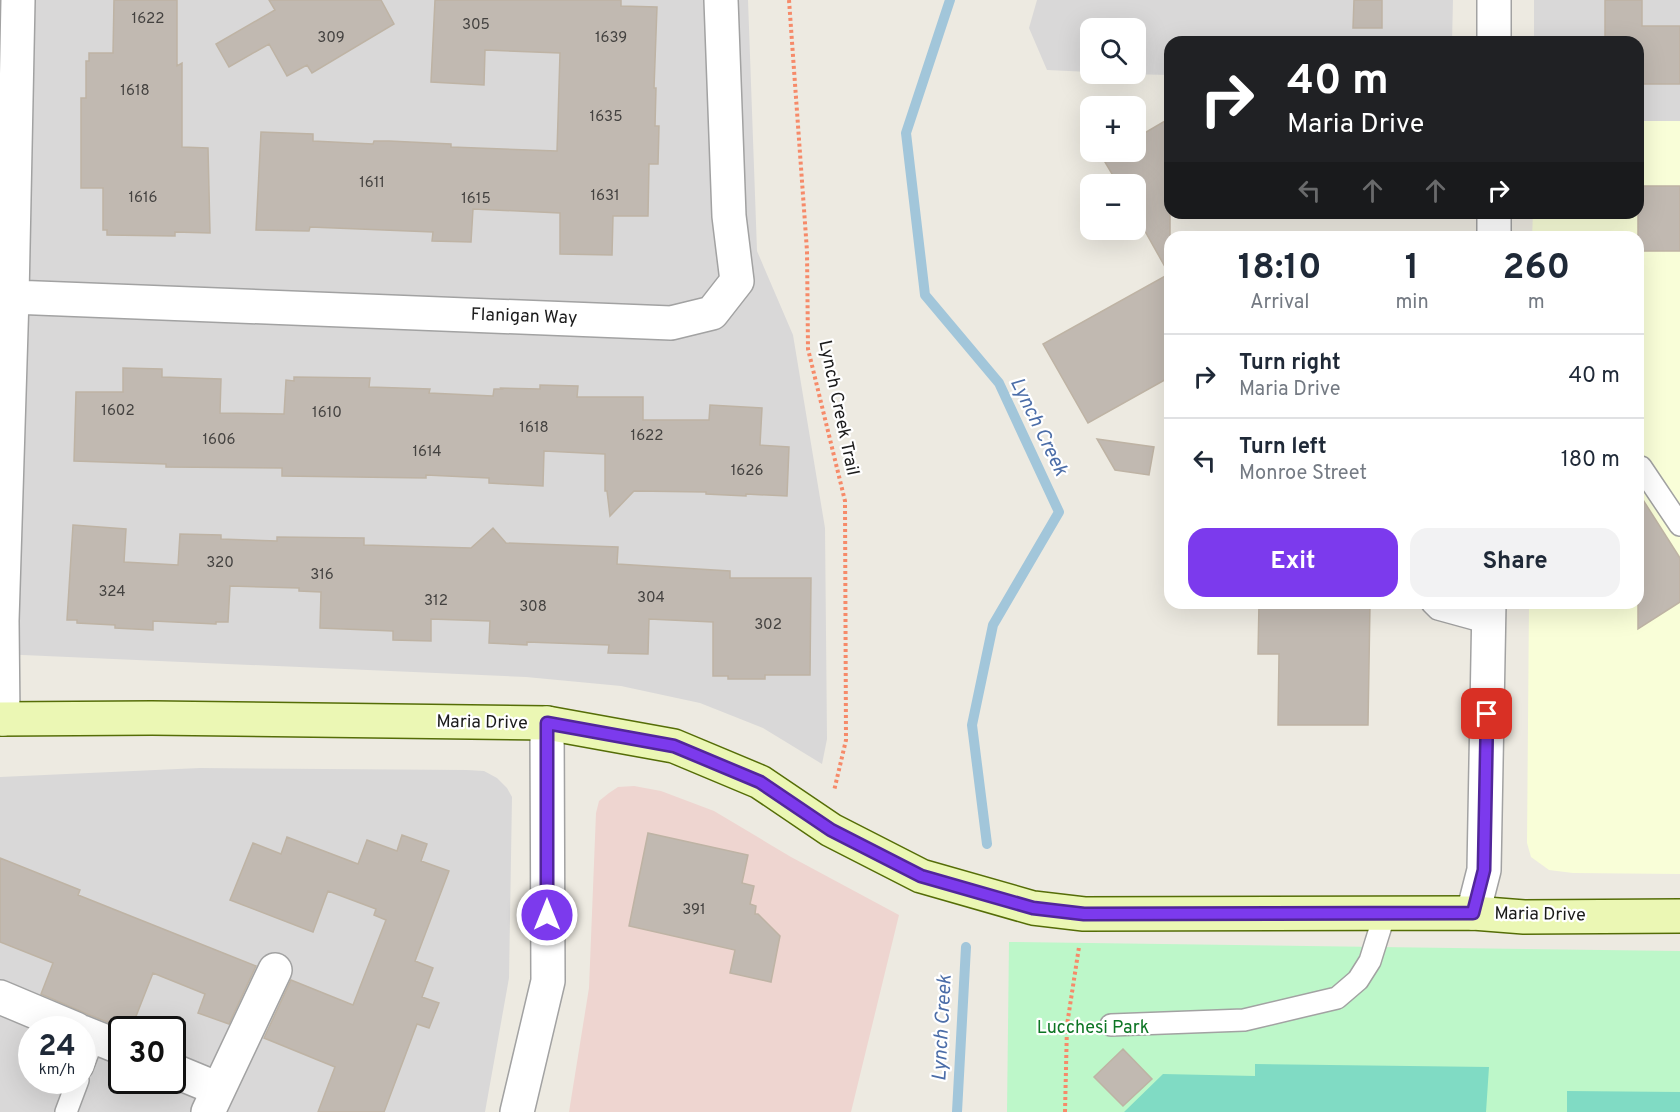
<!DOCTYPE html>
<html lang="en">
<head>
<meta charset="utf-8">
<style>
  body { margin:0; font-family:Overpass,sans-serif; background:#f2f2f3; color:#1f2937; height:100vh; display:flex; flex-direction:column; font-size:22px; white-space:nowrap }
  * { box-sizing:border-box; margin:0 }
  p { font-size:20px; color:#747a83 }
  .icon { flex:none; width:33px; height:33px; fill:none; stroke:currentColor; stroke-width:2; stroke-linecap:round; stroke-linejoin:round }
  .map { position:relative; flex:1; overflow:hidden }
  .panel { position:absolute; left:1164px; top:231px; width:480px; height:378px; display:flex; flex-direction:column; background:#fff; border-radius:18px; box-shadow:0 6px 24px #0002 }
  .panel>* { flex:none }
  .banner { position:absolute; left:1164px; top:36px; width:480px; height:183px; border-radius:18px; box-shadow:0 6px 24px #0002; background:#202124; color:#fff; overflow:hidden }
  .tools { position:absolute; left:1080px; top:18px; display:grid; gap:12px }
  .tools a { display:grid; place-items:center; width:66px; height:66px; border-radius:12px; background:#fff; box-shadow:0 6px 24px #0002; font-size:30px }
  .speed { position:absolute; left:18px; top:1016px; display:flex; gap:12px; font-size:30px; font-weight:700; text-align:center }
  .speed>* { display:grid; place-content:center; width:78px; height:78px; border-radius:50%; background:#fff; box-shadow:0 6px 24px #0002; line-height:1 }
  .speed small { font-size:15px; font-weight:400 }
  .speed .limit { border:3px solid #111; border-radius:9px; background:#fff; color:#111 }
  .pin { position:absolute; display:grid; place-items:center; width:51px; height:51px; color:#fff; margin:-26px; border-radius:12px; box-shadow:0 3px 9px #0006 }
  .me { position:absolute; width:66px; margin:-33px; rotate:0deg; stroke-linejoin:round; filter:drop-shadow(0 0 4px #0008) }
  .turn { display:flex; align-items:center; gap:21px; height:126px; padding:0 24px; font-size:27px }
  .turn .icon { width:78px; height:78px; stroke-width:2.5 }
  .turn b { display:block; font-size:42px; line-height:51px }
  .lanes { display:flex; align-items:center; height:57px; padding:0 24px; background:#0003; justify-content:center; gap:30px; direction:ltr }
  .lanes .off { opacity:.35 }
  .eta { display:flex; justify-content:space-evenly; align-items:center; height:102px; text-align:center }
  .eta b { font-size:36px; font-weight:700; line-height:42px }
  .button { display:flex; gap:12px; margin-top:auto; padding:12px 24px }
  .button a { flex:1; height:69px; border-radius:18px; background:#7c3aed; color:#fff; font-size:24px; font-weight:700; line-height:69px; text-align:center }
  .button a+a { background:#f2f2f3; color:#1f2937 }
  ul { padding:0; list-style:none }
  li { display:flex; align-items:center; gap:18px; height:84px; padding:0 24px; border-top:2px solid #e0e1e3 }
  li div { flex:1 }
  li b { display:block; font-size:22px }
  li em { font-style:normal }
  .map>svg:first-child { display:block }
  .residential { fill:#d9d8d8; fill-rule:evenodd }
  .commercial { fill:#eed5d0 }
  .education { fill:#f9fed8 }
  .park { fill:#bdf7c9 }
  .pitch { fill:#80dbc4 }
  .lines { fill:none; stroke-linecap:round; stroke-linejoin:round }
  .stream { stroke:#a2c6da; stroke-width:10 }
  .building { fill:#c1b9b1; stroke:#beb3a4; stroke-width:1.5 }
  .lane-casing { stroke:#a2a2a2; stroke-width:24 }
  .street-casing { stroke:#a2a2a2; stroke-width:36 }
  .secondary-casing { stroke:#556d07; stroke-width:36 }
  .path { stroke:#f68a69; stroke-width:4; stroke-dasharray:3 3; stroke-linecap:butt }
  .lane { stroke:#fff; stroke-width:21 }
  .street { stroke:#fff; stroke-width:33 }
  .secondary { stroke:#ebf7b4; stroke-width:33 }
  .route-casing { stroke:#51269a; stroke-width:15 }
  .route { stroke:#7c3aed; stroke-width:10 }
  .labels { text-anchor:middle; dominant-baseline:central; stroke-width:4.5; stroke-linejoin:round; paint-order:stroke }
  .number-label { font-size:15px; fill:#444240 }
  .street-label { font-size:18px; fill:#1b1b1b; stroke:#fff }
  .park-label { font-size:18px; fill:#0d7524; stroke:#fff }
  .water-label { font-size:20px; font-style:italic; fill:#4b6da8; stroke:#fff }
</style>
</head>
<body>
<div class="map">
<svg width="1680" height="1112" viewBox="0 0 1680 1112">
  <rect width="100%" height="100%" fill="#edeae1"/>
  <path class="residential" d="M0 0H748L757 251 793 335 825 528 827 739 822 764 763 728 700 703 621 686 526 677 0 654Z
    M1037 0H1453L1452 42H1170V75L1126 74H1136V28H1090V72L1047 70 1029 28Z
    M1534 0H1680V121H1638V42H1534Z
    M200 768 467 770 484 771 497 778 507 788 512 797 509 978 485 1112H0V777ZM32 1029H82V1080H32ZM122 1029H172V1080H122Z"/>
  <path class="commercial" d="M634 786 661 791 714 811 791 857 899 915 851 1112H569L589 988 596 813 599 801 609 793 618 787Z"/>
  <path class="education" d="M1638 121H1680V874L1573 873 1549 870 1531 857 1527 843 1529 603H1638V237H1532L1533 213H1638Z"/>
  <path class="park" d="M1009 942 1680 951V1112H1007Z"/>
  <path class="pitch" d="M1255 1064 1489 1067 1486 1112H1124L1163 1074 1255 1076Z
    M1567 1091 1680 1092V1112H1567Z"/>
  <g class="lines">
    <path class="stream" d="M950 0 906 133 925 295 999 383 1059 512 993 625 972 725 987 844
      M957 1112 966 947"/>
  </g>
  <path class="building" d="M114 0H177V66L182 63V147L208 148 210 233 175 232V236L107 235V230H103V188H81V98H86V61H89V53H113Z
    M269 0H381L394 24 312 73 307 65 287 76 269 44 229 67 216 44 275 10Z
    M435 0H621V6L657 7 654 88H656L655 126H659L658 164H649L648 216H613L612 255 560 254V213L473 209 471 242 432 241 433 232 310 227 309 231 256 230 261 132 313 134V141L373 144 374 141H389L451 144V147L557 151 560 53 485 50 484 85 431 82Z
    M1354 0H1382V28H1353Z
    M1605 0H1642V26H1680V84H1638V42H1605Z
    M1170 118V377L1088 423 1043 344 1169 274 1136 215V184H1118L1099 152H1136V138Z
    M1638 186H1680V251H1638Z
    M123 368 162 369V377L221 379 220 413 284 414 286 380 294 381V377L370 378 369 387 430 389 429 393 493 396 494 389H502L501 388 540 389V385L578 386 577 397H643V420H709L710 405 762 408 760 445 789 447 787 496 746 494V496L706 494V492L634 491 610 516 607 491H605V454L544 451 543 486 489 483V478L426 475V478L282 476V468L166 467V464L74 461 76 392H123Z
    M1097 439 1154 447 1149 475 1115 470Z
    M1638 492 1680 558V602L1638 629Z
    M73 525 126 529 124 562 178 565 180 534 221 535V539L277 541V537L364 538V545L471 548 493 528 506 543 618 547 617 564 730 571V578H811L810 675H765V679H728V676H713V622L649 619 648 654 608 653 609 645 527 642V645L489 643 490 621 431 619V641L393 640V631L320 628 321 592 299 591V588L230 586 228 622H216V624L153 621V630L115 628V625L77 623V620H67Z
    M1259 603H1370L1368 725H1278L1279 654H1258Z
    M648 833 748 855 742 883 754 886 750 904 756 906 755 914H758L780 936 771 982 730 973 735 950 629 926Z
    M402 835 427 844 421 861 449 871 415 961 433 968 422 997 439 1003 429 1028 417 1024 384 1112H318L335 1067 264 1038 291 980 353 1005 386 920 374 915 376 909 328 891 313 932 230 900 253 843 281 854 287 837 358 864 367 840 397 851Z
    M0 858 80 890 78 895 256 966 229 1024 198 1013 205 994 153 973 131 1029H125L87 1014 41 994 53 963 0 942Z
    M1123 1049 1152 1079 1123 1106 1094 1077Z"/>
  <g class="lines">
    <g class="lane-casing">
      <path id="lane" d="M1638 469 1641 467 1680 525
        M1432 603 1438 609 1489 623
        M1111 1025 1244 1020 1337 998 1358 980 1370 961 1385 913
        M82 1068 94 1037
        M66 1112 78 1080"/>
    </g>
    <g class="street-casing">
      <path id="street" d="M1494 0V42
        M1494 213V237
        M12 297 671 323 712 313 737 281 729 216 721 0
        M3 719 2 621 12 297 18 0
        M1473 913 1484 870 1489 603
        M0 997 76 1029
        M82 1032 122 1048
        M172 1070 218 1089
        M208 1112 275 970
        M517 1112 548 981 547 723"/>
    </g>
    <g class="secondary-casing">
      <path id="secondary" d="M0 719 152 718 547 723 674 746 760 782 831 830 921 876 1033 908 1084 914 1473 913 1524 917 1680 916"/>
    </g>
    <path class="path" d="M789 0 807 251 808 349 845 501 846 740 834 791
      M1065 1112 1067 1025 1079 947"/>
    <use href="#lane" class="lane"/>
    <use href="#street" class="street"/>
    <use href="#secondary" class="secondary"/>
  </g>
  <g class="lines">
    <g class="route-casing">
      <path id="route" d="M547 915V723L674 746 760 782 831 830 921 876 1033 908 1084 914 1473 913 1484 870 1487 714"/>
    </g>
    <use href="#route" class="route"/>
  </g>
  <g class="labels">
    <g class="number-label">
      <text x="148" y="19">1622</text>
      <text x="476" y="25">305</text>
      <text x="331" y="38">309</text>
      <text x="611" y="38">1639</text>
      <text x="135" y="91">1618</text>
      <text x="606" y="117">1635</text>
      <text x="372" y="183">1611</text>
      <text x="605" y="196">1631</text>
      <text x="143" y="198">1616</text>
      <text x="476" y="199">1615</text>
      <text x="118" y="411">1602</text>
      <text x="327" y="413">1610</text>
      <text x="534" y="428">1618</text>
      <text x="647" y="436">1622</text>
      <text x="219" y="440">1606</text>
      <text x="427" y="452">1614</text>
      <text x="747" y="471">1626</text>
      <text x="220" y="563">320</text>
      <text x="322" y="575">316</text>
      <text x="112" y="592">324</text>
      <text x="651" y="598">304</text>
      <text x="436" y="601">312</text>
      <text x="533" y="607">308</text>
      <text x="768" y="625">302</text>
      <text x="694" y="910">391</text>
    </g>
    <g class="street-label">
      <text transform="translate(524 317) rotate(2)">Flanigan Way</text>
      <text transform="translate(838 408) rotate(78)">Lynch Creek Trail</text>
      <text transform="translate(482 723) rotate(1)">Maria Drive</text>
      <text transform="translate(1540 915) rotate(1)">Maria Drive</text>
    </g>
    <g class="park-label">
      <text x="1093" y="1028">Lucchesi Park</text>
    </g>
    <g class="water-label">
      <text transform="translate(1038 427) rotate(64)">Lynch Creek</text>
      <text transform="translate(943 1028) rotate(-87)">Lynch Creek</text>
    </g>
  </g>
</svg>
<div class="tools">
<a><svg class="icon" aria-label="search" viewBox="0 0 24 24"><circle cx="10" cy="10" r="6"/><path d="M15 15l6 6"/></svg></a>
<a>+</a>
<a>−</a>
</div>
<div class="speed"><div>24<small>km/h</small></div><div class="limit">30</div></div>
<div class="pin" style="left:1487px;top:714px;background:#d93025"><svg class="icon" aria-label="arrive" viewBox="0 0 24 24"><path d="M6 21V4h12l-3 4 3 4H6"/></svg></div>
<svg class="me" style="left:547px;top:915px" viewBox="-20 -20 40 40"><circle r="17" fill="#7c3aed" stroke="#fff" stroke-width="3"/><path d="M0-11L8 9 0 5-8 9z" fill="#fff"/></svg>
<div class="banner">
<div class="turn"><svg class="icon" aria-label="right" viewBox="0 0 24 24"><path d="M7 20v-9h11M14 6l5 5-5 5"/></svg><div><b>40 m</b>Maria Drive</div></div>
<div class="lanes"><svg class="icon off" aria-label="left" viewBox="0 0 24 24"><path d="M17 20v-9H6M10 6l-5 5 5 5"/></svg><svg class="icon off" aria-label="ahead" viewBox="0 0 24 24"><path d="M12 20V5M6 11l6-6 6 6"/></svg><svg class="icon off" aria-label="ahead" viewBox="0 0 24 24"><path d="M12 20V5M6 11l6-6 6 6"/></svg><svg class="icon" aria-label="right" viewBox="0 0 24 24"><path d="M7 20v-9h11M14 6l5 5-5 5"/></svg></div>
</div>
<section class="panel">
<div class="eta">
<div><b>18:10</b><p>Arrival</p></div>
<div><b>1</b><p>min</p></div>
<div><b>260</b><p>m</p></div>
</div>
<ul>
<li><svg class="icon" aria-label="right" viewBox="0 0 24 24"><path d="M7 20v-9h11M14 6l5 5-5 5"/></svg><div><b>Turn right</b><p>Maria Drive</p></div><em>40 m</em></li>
<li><svg class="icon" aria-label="left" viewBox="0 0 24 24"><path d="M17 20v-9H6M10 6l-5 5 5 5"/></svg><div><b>Turn left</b><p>Monroe Street</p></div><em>180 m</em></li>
</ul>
<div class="button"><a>Exit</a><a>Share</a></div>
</section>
</div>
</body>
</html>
